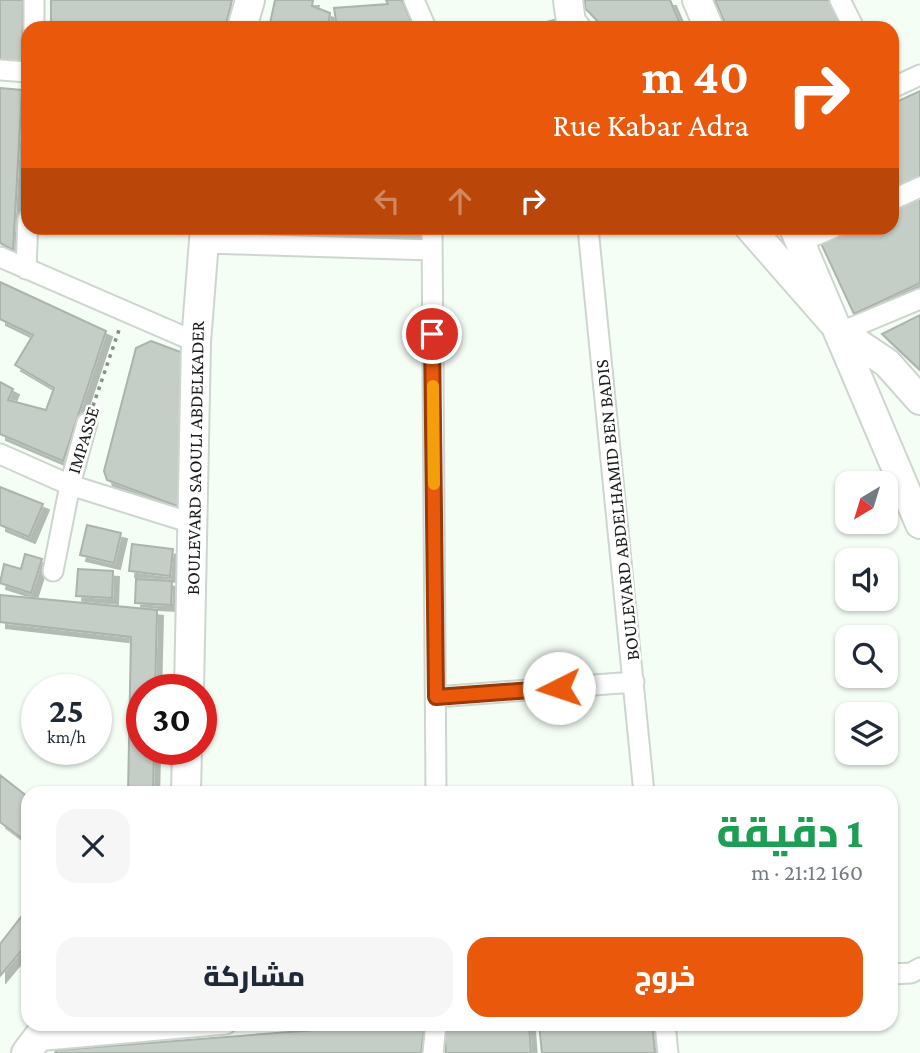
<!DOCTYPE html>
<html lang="ar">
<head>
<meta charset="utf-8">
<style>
  body { margin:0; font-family:"Crimson Pro",Cairo,serif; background:#f6f6f7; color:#1f2937; direction:rtl; height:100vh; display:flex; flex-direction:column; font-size:26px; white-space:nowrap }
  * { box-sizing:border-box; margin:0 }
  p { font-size:23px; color:#747a83 }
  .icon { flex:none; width:38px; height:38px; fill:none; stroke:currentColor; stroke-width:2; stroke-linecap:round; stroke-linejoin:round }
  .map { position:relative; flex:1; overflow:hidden; direction:ltr }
  .side { position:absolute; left:21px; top:786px; width:877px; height:245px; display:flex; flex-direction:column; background:#fff; border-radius:21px; box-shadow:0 2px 5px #0004; direction:rtl }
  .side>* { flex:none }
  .hud { position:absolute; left:21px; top:21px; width:878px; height:214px; border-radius:21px; box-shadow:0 2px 5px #0004; direction:rtl; background:#ea580c; color:#fff; overflow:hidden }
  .needle { width:46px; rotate:218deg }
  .fabs { position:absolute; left:835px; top:471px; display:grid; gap:14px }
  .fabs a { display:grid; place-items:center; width:63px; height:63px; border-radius:14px; background:#fff; box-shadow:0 2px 5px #0004; font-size:35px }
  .speed { position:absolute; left:21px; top:674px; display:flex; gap:14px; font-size:35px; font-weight:700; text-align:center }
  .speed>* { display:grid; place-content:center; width:91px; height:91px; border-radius:50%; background:#fff; box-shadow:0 2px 5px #0004; line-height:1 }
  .speed small { font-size:18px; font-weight:400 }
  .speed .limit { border:10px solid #d22; background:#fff; color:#111 }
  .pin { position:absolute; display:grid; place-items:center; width:60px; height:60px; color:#fff; margin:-30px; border:4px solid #fff; border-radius:50%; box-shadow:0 2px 7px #0007 }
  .me { position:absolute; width:77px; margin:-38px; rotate:266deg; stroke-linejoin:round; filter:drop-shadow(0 0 5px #0008) }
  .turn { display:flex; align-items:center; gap:24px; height:147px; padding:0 35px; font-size:32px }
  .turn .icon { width:91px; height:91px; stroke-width:2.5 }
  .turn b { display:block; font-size:49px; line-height:60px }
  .lanes { display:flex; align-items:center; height:66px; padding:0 35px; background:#0003; justify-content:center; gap:35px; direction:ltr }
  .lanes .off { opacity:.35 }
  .round { display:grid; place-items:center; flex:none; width:74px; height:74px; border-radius:21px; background:#f6f6f7 }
  .headline { display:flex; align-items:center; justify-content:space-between; height:119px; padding:0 35px }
  h1 { font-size:42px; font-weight:800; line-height:52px; color:#1e9e55 }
  .button { display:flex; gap:14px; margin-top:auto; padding:14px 35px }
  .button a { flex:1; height:80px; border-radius:21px; background:#ea580c; color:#fff; font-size:28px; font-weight:800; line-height:80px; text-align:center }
  .button a+a { background:#f6f6f7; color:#1f2937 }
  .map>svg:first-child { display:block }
  .building { fill:#c5cec6; stroke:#abb4ac; stroke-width:2; filter:url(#shadow) }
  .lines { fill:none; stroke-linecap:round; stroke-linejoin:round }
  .street-casing { stroke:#cdd6ce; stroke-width:23 }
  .secondary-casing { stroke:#cdd6ce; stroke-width:32 }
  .path { stroke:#888f89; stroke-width:3.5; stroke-dasharray:3.5 5; stroke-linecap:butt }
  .street { stroke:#fff; stroke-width:19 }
  .secondary { stroke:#fff; stroke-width:28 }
  .route-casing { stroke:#983908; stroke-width:18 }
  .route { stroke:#ea580c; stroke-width:12 }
  .slow { stroke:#f59e0b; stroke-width:12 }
  .labels { text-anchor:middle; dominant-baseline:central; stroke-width:5; stroke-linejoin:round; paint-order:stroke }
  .street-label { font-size:19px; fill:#191c19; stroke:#fff }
</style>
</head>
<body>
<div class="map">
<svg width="920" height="1053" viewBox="0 0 920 1053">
  <defs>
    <filter id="shadow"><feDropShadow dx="6" dy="6" stdDeviation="0" flood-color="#0004"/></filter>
  </defs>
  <rect width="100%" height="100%" fill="#f4fef5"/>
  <path class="building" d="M0 0H23L22 61H0Z
    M51 0H232L225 28H51Z
    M275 0H313L312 6 330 13 328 28H269Z
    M386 0H402L414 28H337L334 8 388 4Z
    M585 0H670L682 28H604L585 8Z
    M715 0H829L842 28H727Z
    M554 20 555 28H524Z
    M0 88 22 90 13 250 0 243Z
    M920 91V176L892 189V104Z
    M920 193V283L854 314 819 239 845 228H892V206Z
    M236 228H424V241L234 236Z
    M0 282 106 331 63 461 0 434V382L13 389 8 400 46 410 54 388 15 365 33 335 0 319Z
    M920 315V370L882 334Z
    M151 341 183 353 180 507 107 480 104 471 136 348Z
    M0 487 43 504 29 537 0 525Z
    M87 525 121 533 114 563 80 555Z
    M132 544 173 549 170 576 129 571Z
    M25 554 42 559 31 593 0 583 4 564 21 569Z
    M78 569 113 571 112 598 76 596Z
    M136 579 172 581 171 605 135 603Z
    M0 595 157 610 155 690H142V749H154L153 793H128L131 637 0 622Z
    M0 775 28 797V843L0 822Z
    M28 908V956L21 951 0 976V944Z
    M394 1024H425L421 1053H55L57 1050Z
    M449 1024H529L531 1053H446L444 1028Z
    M539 1024H652L655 1053H542Z"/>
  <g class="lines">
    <g class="street-casing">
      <path id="street" d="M34 0V28
        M414 0 426 28
        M840 0 854 28
        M0 70 28 72
        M892 88 920 75
        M892 200 920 187
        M432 228 436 793
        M588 228 644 793
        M800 242 833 228
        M204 243 432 250
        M0 257 196 342
        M26 269 28 220
        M841 332 920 299
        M0 454 70 485 195 524
        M53 571 70 485 87 423
        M436 697 634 682
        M891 974 911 973 920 968
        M665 1024 668 1053
        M35 1041 226 1024
        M433 1053 436 1024"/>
    </g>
    <g class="secondary-casing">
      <path id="secondary" d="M568 0 571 22 576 28
        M697 0 709 28
        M242 28 250 0
        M750 228 841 332 887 363 920 400
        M794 228 920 524
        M189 690 196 342 205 228
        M186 793 187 749
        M26 1053 48 1024"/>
    </g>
    <path class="path" d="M93 406 119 330"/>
    <use href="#street" class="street"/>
    <use href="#secondary" class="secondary"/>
  </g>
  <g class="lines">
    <g class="route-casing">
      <path id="route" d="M432 334 436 697 559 688"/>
    </g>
    <use href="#route" class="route"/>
    <path class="slow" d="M433 386 434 484"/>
  </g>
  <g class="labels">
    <g class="street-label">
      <text transform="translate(83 440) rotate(-73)">IMPASSE</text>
      <text transform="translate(195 458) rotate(-89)">BOULEVARD SAOULI ABDELKADER</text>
      <text transform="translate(617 510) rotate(-96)">BOULEVARD ABDELHAMID BEN BADIS</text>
    </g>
  </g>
</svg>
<div class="fabs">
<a><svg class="needle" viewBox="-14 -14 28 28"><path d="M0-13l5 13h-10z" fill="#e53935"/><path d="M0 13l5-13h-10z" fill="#747a83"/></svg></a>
<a><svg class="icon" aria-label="sound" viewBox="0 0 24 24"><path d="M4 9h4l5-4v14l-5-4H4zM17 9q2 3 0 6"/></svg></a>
<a><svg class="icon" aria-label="search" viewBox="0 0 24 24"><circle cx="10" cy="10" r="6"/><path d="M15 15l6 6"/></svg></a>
<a><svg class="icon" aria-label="layers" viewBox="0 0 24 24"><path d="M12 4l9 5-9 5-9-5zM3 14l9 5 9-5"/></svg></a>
</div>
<div class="speed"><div>25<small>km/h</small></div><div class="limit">30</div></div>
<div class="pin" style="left:432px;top:334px;background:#d93025"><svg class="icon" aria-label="arrive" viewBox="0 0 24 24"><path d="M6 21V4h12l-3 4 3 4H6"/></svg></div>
<svg class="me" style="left:559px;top:688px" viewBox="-20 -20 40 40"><circle r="19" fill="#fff"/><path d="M0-13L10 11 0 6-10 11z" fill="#ea580c"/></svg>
<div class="hud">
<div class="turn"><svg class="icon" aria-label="right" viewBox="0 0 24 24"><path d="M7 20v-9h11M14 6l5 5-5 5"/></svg><div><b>40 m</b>Rue Kabar Adra</div></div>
<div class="lanes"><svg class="icon off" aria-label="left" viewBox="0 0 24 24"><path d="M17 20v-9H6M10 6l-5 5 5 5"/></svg><svg class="icon off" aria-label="ahead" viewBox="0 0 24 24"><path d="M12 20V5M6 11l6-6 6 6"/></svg><svg class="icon" aria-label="right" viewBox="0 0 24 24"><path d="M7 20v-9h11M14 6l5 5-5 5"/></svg></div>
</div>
<section class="side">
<div class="headline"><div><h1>1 دقيقة</h1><p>160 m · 21:12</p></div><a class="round"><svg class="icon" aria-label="close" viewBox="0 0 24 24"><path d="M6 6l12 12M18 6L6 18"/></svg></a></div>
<div class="button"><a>خروج</a><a>مشاركة</a></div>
</section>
</div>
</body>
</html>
